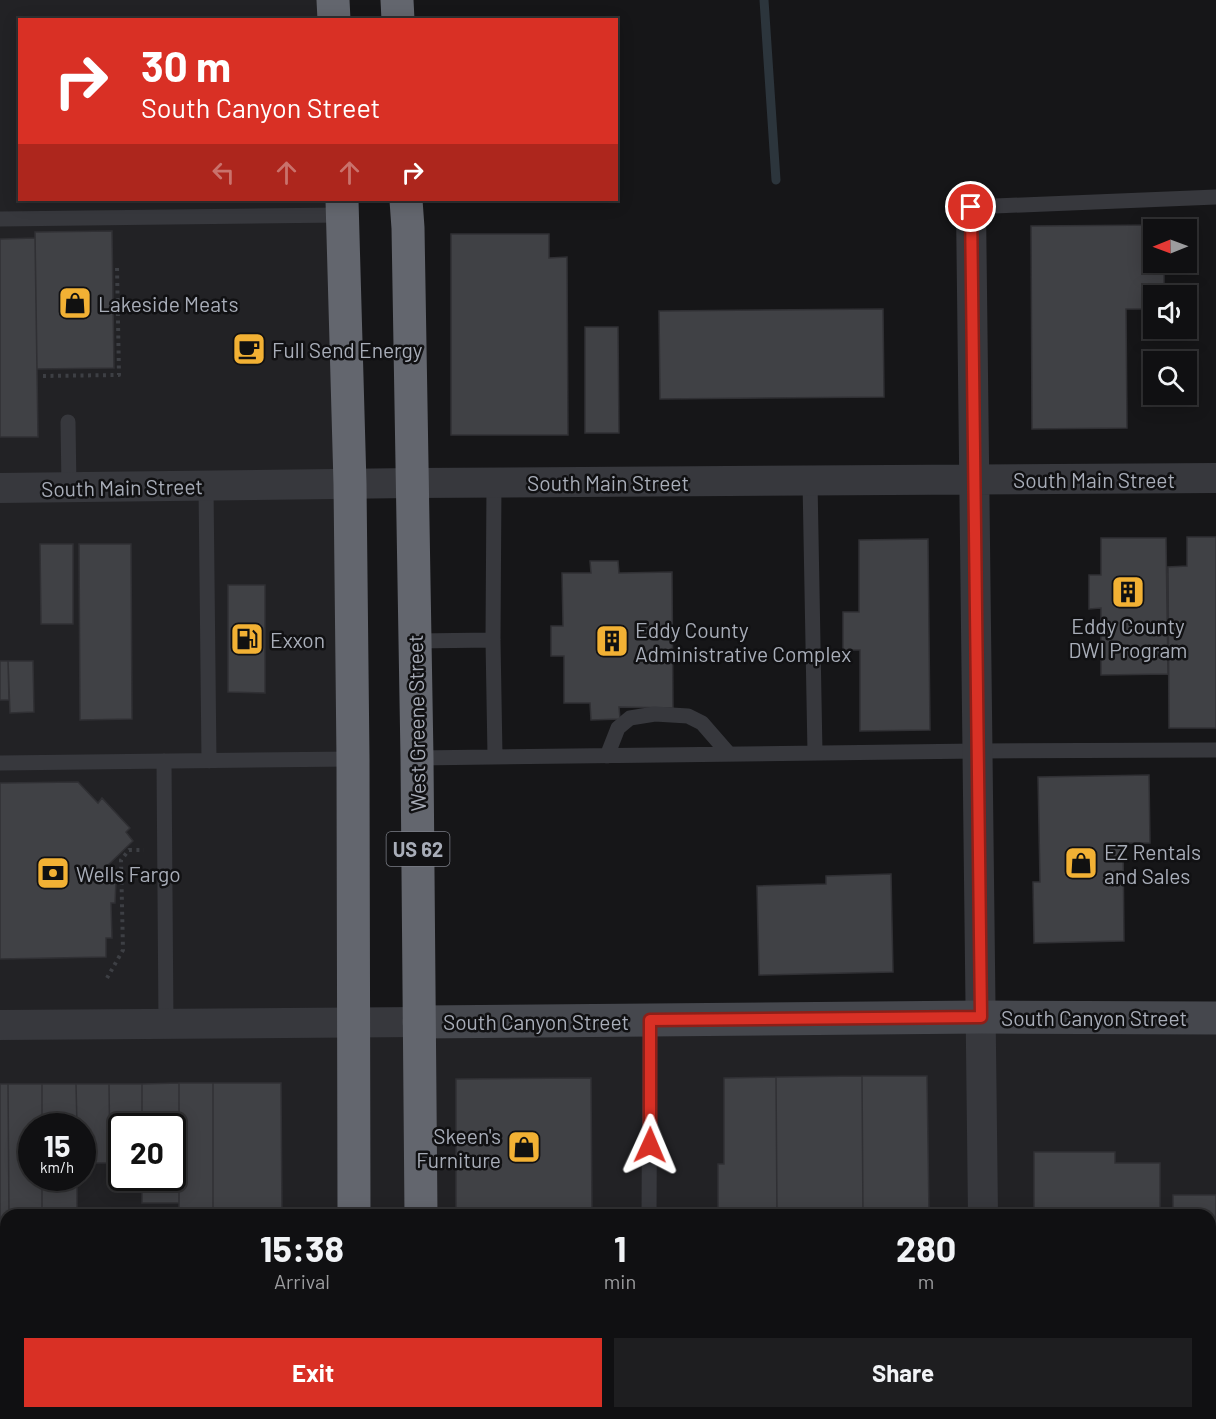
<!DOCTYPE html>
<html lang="en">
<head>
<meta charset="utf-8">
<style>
  body { margin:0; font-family:Barlow,sans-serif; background:#1e1e20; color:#f1f3f6; height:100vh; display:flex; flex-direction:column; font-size:22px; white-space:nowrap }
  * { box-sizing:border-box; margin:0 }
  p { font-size:20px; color:#9c9d9f }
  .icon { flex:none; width:33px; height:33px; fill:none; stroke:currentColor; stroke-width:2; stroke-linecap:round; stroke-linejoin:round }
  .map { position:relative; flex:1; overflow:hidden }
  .sheet { position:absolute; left:0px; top:1209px; width:1216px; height:210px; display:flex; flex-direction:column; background:#101012; border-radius:18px 18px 0 0; box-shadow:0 3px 15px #0003,0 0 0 2px #303032 }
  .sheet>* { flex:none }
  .top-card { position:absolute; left:18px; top:18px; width:600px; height:183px; border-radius:0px; box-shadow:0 3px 15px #0003,0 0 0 2px #303032; background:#d93025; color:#fff; overflow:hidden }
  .needle { width:39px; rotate:269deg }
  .tools { position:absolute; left:1143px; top:219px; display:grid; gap:12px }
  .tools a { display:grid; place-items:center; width:54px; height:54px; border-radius:0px; background:#101012; box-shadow:0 3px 15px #0003,0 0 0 2px #303032; font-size:30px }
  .speed { position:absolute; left:18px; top:1113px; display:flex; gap:12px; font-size:30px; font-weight:700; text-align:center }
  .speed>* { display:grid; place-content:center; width:78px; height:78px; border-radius:50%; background:#101012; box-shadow:0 3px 15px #0003,0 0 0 2px #303032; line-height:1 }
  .speed small { font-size:15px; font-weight:400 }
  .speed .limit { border:3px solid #111; border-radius:9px; background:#fff; color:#111 }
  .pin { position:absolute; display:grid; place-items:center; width:51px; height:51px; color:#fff; margin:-26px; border:3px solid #fff; border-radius:50%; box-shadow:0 2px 6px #0007 }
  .me { position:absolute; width:66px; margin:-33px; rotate:1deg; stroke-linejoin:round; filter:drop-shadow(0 0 4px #0008) }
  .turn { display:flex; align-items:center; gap:21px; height:126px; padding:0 24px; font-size:27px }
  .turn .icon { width:78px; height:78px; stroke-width:2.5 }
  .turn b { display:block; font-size:42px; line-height:51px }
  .lanes { display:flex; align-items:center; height:57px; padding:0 24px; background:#0003; justify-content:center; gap:30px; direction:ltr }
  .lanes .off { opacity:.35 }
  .eta { display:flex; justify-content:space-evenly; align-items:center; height:102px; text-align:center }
  .eta b { font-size:36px; font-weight:700; line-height:42px }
  .primary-button { display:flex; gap:12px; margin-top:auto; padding:12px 24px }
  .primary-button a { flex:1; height:69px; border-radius:0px; background:#d93025; color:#fff; font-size:24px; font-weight:700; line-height:69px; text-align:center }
  .primary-button a+a { background:#1e1e20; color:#f1f3f6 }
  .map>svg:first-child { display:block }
  .built { fill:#222225; fill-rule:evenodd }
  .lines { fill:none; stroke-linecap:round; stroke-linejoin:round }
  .stream { stroke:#2c353c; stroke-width:9 }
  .building { fill:#404145; stroke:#303034; stroke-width:1.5 }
  .path { stroke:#3d3f44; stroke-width:4; stroke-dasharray:3 4.5; stroke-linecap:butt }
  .lane { stroke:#37383d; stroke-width:15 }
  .street { stroke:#37383d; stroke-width:30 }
  .secondary { stroke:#45474d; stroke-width:33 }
  .highway { stroke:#63666e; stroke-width:33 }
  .route-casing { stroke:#8d1f18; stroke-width:15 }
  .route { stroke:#d93025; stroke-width:10 }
  .labels { text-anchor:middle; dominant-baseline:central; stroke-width:5; stroke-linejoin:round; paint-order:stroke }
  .shield { fill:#111113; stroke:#7b7e86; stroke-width:1.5 }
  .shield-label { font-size:20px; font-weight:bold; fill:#a8adb8 }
  .poi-label { font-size:21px; fill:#a8adb8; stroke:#111113; text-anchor:start }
  .street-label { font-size:21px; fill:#a8adb8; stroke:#111113 }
</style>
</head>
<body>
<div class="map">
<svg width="1216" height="1419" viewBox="0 0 1216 1419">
  <rect width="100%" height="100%" fill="#161618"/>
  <path class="built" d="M0 0H333L334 19 20 20V200H342L354 1023 1216 1018V1419H0ZM32 1126H82V1178H32ZM122 1126H172V1178H122ZM6 1215H1210V1413H6Z"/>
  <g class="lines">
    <path class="stream" d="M764 0 776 180"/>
  </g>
  <path class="building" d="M1163 225 1164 230H1154V262H1164V296H1154V309H1126L1127 428 1032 429 1031 226Z
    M112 231 114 368 37 369 35 232Z
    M1186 231H1195V258H1186Z
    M451 234H549V258L567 257 568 435H451Z
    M35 238 38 437H0V239Z
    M883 309 884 397 660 399 659 311Z
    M585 327H618L619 433H585Z
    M1187 537H1216V728H1169L1168 567 1187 566Z
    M1101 538H1166L1168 674 1101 675V608L1089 609V575H1101Z
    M928 539 930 730 860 731V650H843V612H859V540Z
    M40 544H73V624H41Z
    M79 544H131L132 719 80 720Z
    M590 561H618L619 573 672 572 673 708 619 707 620 719 591 720 590 703H564V656H551V626H563L562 573H591Z
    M228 585H265V693L228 692Z
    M0 661H8L9 700H0Z
    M8 661H33L34 712 10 713Z
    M1149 775 1150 843H1123L1124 941 1034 943 1033 882H1040L1038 777Z
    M78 782 98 803 102 798 130 828 126 832 133 841 106 867V879H116L115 903H111L112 938H106V957L0 959V783Z
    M891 874 893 972 759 975 757 886 826 884V876Z
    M862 1076H927L929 1215H863Z
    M862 1076 863 1215H777L776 1077Z
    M776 1077 777 1215H718V1164H724V1078Z
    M591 1078 592 1215H456V1079Z
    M179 1083V1203H142V1178H172V1126H142V1084Z
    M179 1083H213V1215H179Z
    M213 1083H281L282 1215H213Z
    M0 1084H8L9 1215H6V1284H0Z
    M8 1084H42V1126H32V1178H42V1215H9Z
    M42 1084H76L77 1126H42Z
    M76 1084H109L110 1163H82V1126H77Z
    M109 1084H142V1126H122V1162L110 1163Z
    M1034 1152H1115V1163H1160V1215H1034Z
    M42 1178H77V1215H42Z
    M1173 1195H1216V1279H1210V1215H1173Z
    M6 1314V1413L60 1414H0V1315Z
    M1210 1314H1216V1419H1037V1413H1210Z
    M112 1413H231L112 1417Z
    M795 1413H835V1419H795Z
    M0 1414H80V1419H0Z"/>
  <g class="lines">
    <path class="path" d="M43 376 119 375 117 266
      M107 978 123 950 121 860 129 850H144"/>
    <path class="lane" d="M971 207 1216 197
      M0 219 342 215
      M68 422 69 488
      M810 481 815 753
      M494 482 493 640 495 756
      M206 486 209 761
      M415 641 493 640
      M607 756 618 728 630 718 655 714 688 716 702 723 729 754
      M417 758 978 751 1216 750
      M164 761 166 1024
      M0 763 353 759
      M649 1215 650 1020
      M1210 1291H1216
      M0 1302H6
      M783 1413V1419
      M423 1417 649 1414V1419"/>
    <path class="street" d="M971 207 983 1215
      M0 488 412 483 1216 478
      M0 1025 419 1022
      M985 1413 986 1419"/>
    <path class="secondary" d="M419 1022 981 1017 1216 1018"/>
    <path class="highway" d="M333 0 334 20
      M397 0 398 20
      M342 200 350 484 353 759 354 1215
      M406 200 408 228 417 758 421 1215
      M356 1413V1419
      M423 1413V1419"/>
  </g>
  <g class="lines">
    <g class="route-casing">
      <path id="route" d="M650 1145V1020L981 1017 971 207"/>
    </g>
    <use href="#route" class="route"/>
  </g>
  <defs>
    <g id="shop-square" transform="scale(1.725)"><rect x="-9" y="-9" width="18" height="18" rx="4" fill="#f2b134" stroke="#111113"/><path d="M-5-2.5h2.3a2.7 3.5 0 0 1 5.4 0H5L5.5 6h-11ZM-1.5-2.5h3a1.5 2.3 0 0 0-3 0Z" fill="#111"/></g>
    <g id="cafe-square" transform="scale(1.725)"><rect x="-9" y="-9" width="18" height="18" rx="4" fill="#f2b134" stroke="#111113"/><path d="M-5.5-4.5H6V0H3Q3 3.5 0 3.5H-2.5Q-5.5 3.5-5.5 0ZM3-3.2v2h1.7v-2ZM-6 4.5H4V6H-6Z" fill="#111"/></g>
    <g id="building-square" transform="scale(1.725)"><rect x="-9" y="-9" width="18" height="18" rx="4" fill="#f2b134" stroke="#111113"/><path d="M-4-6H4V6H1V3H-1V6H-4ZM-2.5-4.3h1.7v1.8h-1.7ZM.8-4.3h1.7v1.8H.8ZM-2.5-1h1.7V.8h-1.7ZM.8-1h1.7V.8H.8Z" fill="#111"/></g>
    <g id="fuel-square" transform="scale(1.725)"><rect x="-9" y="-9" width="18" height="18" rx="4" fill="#f2b134" stroke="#111113"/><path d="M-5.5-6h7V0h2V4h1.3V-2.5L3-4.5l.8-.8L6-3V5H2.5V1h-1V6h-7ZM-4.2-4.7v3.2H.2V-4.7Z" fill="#111"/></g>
    <g id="bank-square" transform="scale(1.725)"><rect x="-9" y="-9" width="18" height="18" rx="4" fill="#f2b134" stroke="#111113"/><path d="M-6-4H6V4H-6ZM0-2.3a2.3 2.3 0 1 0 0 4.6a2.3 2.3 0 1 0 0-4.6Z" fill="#111"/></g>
  </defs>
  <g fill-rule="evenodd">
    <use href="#shop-square" x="75" y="303"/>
    <use href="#cafe-square" x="249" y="349"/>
    <use href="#building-square" x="1128" y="592"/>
    <use href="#fuel-square" x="247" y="639"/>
    <use href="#building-square" x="612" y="641"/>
    <use href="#shop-square" x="1081" y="863"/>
    <use href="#bank-square" x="53" y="873"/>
    <use href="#shop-square" x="524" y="1147"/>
  </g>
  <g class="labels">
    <rect class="shield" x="386.5" y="832" width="63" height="34" rx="4.5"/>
    <g class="shield-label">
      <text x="418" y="849">US 62</text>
    </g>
    <g class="poi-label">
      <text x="98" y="303">Lakeside Meats</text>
      <text x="272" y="349">Full Send Energy</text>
      <text x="1128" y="625" text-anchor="middle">Eddy County<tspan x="1128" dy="24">DWI Program</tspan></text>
      <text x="635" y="629">Eddy County<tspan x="635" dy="24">Administrative Complex</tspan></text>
      <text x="270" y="639">Exxon</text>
      <text x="1104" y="851">EZ Rentals<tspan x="1104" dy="24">and Sales</tspan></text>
      <text x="76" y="873">Wells Fargo</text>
      <text x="501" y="1135" text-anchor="end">Skeen's<tspan x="501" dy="24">Furniture</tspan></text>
    </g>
    <g class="street-label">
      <text x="1094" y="479">South Main Street</text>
      <text x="608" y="482">South Main Street</text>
      <text transform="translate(122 487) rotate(-1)">South Main Street</text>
      <text transform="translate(416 723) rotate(-91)">West Greene Street</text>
      <text x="1094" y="1017">South Canyon Street</text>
      <text x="536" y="1021">South Canyon Street</text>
    </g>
  </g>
</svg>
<div class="tools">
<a><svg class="needle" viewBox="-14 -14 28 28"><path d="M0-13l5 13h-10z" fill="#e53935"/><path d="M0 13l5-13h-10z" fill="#9c9d9f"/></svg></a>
<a><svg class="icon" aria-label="sound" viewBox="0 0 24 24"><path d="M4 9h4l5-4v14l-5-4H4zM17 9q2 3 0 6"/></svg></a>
<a><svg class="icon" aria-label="search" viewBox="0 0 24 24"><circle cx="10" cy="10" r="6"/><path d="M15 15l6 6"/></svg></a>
</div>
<div class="speed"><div>15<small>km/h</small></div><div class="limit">20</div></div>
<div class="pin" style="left:971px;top:207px;background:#d93025"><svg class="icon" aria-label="arrive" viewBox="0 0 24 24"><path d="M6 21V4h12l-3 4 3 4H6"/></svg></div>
<svg class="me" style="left:650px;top:1145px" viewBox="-20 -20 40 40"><path d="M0-17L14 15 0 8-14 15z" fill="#d93025" stroke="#fff" stroke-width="4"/></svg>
<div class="top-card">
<div class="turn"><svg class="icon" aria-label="right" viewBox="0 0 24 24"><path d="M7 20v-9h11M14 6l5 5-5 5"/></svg><div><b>30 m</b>South Canyon Street</div></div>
<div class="lanes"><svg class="icon off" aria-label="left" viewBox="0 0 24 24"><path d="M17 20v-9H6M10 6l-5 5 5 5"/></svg><svg class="icon off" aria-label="ahead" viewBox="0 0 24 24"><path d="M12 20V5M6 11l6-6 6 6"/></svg><svg class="icon off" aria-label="ahead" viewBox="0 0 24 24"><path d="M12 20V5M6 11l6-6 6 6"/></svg><svg class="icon" aria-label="right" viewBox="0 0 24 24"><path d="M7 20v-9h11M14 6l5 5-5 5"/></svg></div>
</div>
<section class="sheet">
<div class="eta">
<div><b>15:38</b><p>Arrival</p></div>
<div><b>1</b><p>min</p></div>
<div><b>280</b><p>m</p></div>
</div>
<div class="primary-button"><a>Exit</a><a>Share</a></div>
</section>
</div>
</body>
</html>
